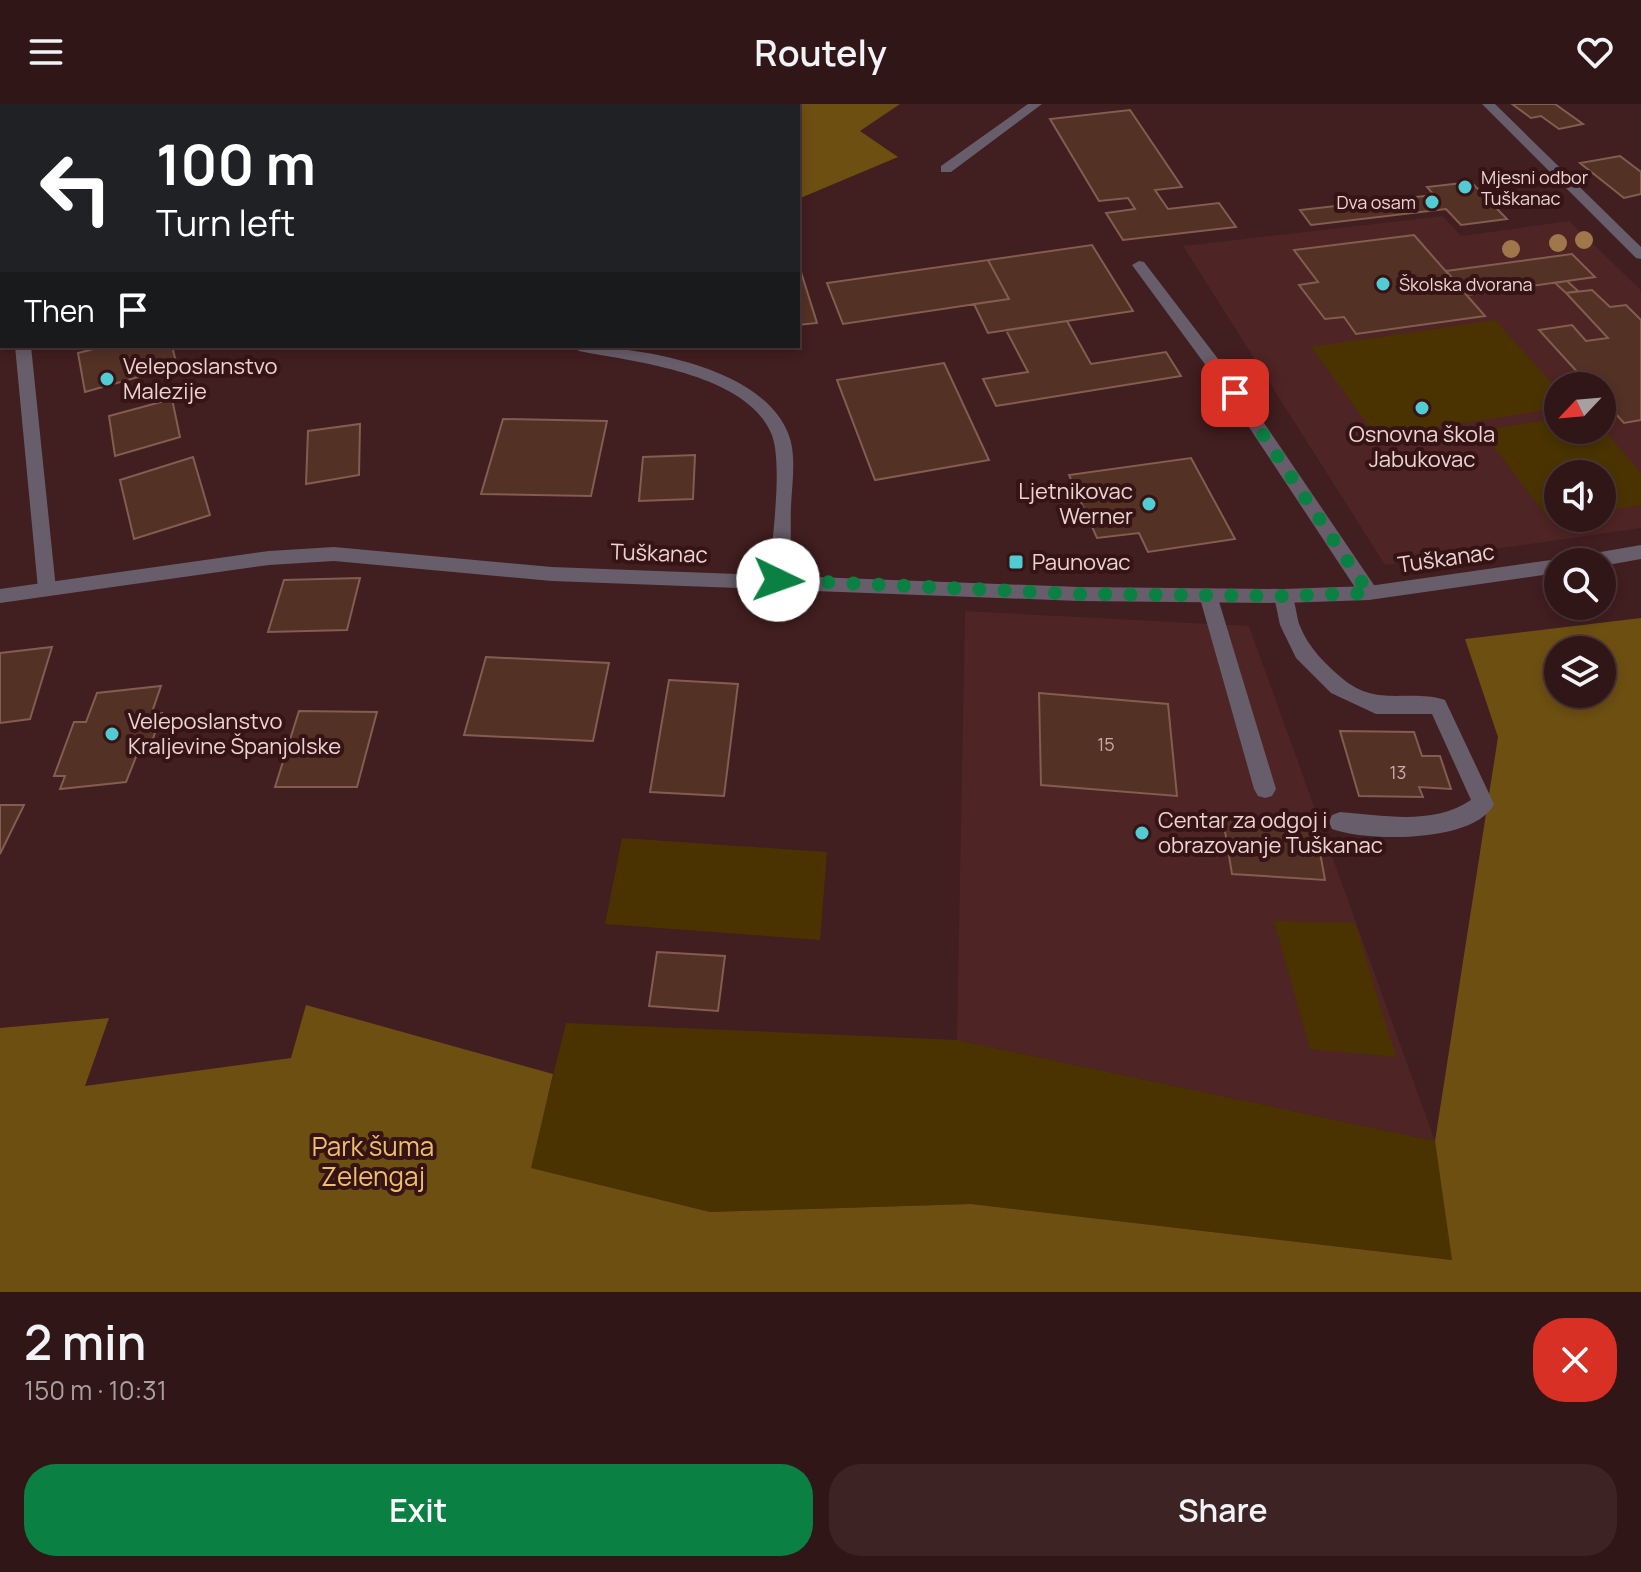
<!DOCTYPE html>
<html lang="en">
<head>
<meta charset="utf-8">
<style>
  body { margin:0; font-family:Manrope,sans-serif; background:#3d2324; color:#f1f3f6; height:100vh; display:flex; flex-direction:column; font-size:30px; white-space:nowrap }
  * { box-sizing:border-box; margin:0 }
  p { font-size:26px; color:#a89fa1 }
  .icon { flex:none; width:44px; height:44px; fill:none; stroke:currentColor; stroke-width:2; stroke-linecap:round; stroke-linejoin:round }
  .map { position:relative; height:1188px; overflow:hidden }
  .sheet { display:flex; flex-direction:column; background:#311617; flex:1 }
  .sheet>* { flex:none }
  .guide { position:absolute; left:0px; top:0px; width:800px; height:244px; box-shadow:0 4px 12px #0003,0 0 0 2px #4c3536; background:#202124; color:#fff; overflow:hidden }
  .needle { width:52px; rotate:244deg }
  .fabs { position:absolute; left:1544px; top:268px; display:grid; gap:16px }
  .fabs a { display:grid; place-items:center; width:72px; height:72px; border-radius:50%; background:#311617; box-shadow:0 4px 12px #0003,0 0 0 2px #4c3536; font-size:40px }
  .pin { position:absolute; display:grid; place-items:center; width:68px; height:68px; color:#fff; margin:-34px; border-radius:16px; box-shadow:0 4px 12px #0006 }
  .me { position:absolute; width:88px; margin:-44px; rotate:93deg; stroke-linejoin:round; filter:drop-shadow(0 0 6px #0008) }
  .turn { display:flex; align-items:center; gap:28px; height:168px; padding:0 24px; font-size:36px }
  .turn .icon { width:104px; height:104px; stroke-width:2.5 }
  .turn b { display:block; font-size:56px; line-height:68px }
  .then { display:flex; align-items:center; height:76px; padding:0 24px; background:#0003; gap:16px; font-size:30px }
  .round { display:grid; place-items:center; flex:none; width:84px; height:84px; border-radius:32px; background:#3d2324 }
  .headline { display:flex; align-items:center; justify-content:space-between; height:136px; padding:0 24px }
  h1 { font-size:48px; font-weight:600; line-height:60px }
  .primary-button { display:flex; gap:16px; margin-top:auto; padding:16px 24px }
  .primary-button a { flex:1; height:92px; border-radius:32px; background:#0b8043; color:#fff; font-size:32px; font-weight:600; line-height:92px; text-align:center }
  .primary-button a+a { background:#3d2324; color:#f1f3f6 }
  header { display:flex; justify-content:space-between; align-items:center; height:104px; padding:0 24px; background:#311617; font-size:36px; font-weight:600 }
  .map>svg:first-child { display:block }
  .built { fill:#4e2424; fill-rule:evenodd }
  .green { fill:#4a3300 }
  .forest { fill:#6d4f12; fill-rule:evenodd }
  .building { fill:#533124; stroke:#835d4f; stroke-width:2 }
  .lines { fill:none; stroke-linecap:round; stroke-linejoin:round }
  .service { fill:#685d6a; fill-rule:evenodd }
  .minor { fill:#685d6a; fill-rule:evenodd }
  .tertiary { fill:#685d6a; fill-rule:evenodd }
  .tree { fill:#a0774a }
  .route { stroke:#0b8043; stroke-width:14; stroke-dasharray:0 25.2 }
  .poi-dot { fill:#51ccd3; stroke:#361415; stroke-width:3 }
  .labels { text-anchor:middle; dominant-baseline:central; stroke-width:8; stroke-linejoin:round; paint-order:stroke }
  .far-poi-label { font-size:18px; fill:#ecd4d3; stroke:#361415; text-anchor:start }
  .number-label { font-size:18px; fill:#c6aba7 }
  .poi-label { font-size:22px; fill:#ecd4d3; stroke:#361415; text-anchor:start }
  .street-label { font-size:22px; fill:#ecd4d3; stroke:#361415 }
  .near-park-label { font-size:26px; fill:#eebf6d; stroke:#361415 }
</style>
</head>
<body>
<header><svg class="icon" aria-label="menu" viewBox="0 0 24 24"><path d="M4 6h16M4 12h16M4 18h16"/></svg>Routely<svg class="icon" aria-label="heart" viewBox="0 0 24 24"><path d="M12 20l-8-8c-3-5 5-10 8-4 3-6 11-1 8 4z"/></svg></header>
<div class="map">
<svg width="1641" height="1188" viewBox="0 0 1641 1188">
  <rect width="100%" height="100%" fill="#411e1f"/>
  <path class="built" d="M1443 112 1461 132 1569 117 1641 186V424L1385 461 1183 142ZM1558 282H1602V326H1558ZM1558 370H1602V414H1558Z
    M965 507 1249 522 1435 1037 957 936Z"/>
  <path class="green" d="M1495 216 1558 286V304L1377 333 1311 243Z
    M1558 315V326L1602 324 1641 369V401L1602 407V370H1558V413L1549 415 1481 326Z
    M622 734 827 748 820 836 605 820Z
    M1274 817 1355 819 1396 953 1310 945Z
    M566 919 957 936 1435 1037 1453 1156 971 1100 710 1108 530 1064Z"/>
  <path class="forest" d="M0 0H223L2 2 0 76Z
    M682 0H900L860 27 898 53 798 95V2Z
    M1641 514V1188H0V924L109 914 85 982 291 954 306 901 553 970 531 1064 710 1108 971 1100 1452 1156 1435 1037 1498 633 1465 535ZM1558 546H1602V590H1558Z"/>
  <path class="building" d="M1512 0H1555L1583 20 1559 25 1541 12 1531 14Z
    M1130 6 1182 83 1155 86 1168 105 1219 99 1236 123 1123 136 1106 109 1135 105 1128 94 1099 97 1050 15Z
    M1620 52 1641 68V90L1624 94 1580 59Z
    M1471 78 1507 115 1461 121 1446 105 1311 121 1300 106 1434 91 1427 83Z
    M1414 131 1485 212 1356 230 1344 213 1325 215 1299 181 1318 178 1294 146Z
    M1092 141 1133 207 988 229 974 200 1009 195 988 156Z
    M1572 150 1595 173 1467 191 1446 167Z
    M988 156 1009 195 843 220 827 179Z
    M798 168H801L817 219 798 221Z
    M1567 177 1578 187 1566 189 1555 179Z
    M1592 186 1610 203 1626 201 1641 216V316L1624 319 1602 295V282H1590L1539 226 1572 221 1586 237 1608 234 1566 189Z
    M1067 217 1091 260 1166 248 1181 272 996 302 983 275 1028 268 1006 226Z
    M106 242H172L177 262 85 288 78 249Z
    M944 259 989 356 875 376 837 276Z
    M172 295 180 333 115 352 109 312Z
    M503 315 607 317 591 392 481 390Z
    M360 320 359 371 306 380 308 327Z
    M695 351 693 395 639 397 643 353Z
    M193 353 210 411 134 435 120 376Z
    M1191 354 1235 435 1148 448 1139 429 1097 434 1069 371Z
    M360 474 347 526 268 528 284 476Z
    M52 543 30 615 0 619V549Z
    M486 553 609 559 593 637 464 631Z
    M669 576 738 580 724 692 650 688Z
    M161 582 151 611 162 609 150 643H140L126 678 60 685 65 672H54L74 618H86L97 589Z
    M1039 589 1168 600 1177 692 1041 681Z
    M299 607 377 608 357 683H275Z
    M1340 627 1414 628 1422 652H1440L1451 685 1419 683 1423 693 1359 692Z
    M0 701H24L0 750Z
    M1223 715 1315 721 1325 776 1232 770Z
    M657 848 725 852 718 907 649 902Z"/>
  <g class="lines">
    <path class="service" d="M1028 0H1042L951 68H941V62Z
      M1139 157 1144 158 1241 285 1376 484 1378 489 1376 494H1362L1229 293 1132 161Z
      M1208 484 1217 491 1276 685 1272 692 1265 694 1258 692 1254 685 1199 491Z
      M1283 485C1297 489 1295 510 1300 522 1308 543 1326 561 1343 575 1378 604 1409 584 1445 596L1494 700C1475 739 1367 738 1332 725L1329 718 1332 711 1340 708C1383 711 1432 722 1471 696L1432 610H1376L1331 589 1296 554 1280 521 1274 492Z"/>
    <path class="minor" d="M1482 0H1495L1641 143V155L1636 154Z
      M0 188 2 189V199L0 198Z
      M15 242H31L56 485 47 492 38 485Z
      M571 242C635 242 761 261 788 329 797 350 792 380 791 402 790 422 793 464 785 481H771L769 476C771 442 784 358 771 329 745 269 635 258 579 247Z"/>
    <path class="tertiary" d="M1641 441V455L1602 462V458H1574L1583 451Z
      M334 443 552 463 1079 483 1283 485 1369 482 1558 455 1565 458H1558V469L1369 496 1283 499 1079 497 552 477 334 457 269 461 0 499V485L269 447Z"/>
  </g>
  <g class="tree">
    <circle cx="1584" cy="136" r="9"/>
    <circle cx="1558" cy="139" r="9"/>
    <circle cx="1511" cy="145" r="9"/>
  </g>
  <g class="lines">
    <path class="route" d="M778 476 1079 490 1283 492 1369 489 1235 289"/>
  </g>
  <g class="poi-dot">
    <circle cx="1465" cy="83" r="8"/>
    <circle cx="1432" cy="98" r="8"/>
    <circle cx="1383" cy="180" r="8"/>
    <circle cx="107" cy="275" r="8"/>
    <circle cx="1422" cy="304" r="8"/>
    <circle cx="1149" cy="400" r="8"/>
    <rect x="1008" y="450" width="16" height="16" rx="4"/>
    <circle cx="112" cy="630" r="8"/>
    <circle cx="1142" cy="729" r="8"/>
  </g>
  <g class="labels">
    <g class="far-poi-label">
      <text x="1481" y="73">Mjesni odbor<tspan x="1481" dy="21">Tuškanac</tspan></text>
      <text x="1416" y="98" text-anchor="end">Dva osam</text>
      <text x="1399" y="180">Školska dvorana</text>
    </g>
    <g class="number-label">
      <text x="1106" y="640">15</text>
      <text x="1398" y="668">13</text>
    </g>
    <g class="poi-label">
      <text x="123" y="262">Veleposlanstvo<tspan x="123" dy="25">Malezije</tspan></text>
      <text x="1422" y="330" text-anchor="middle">Osnovna škola<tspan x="1422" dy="25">Jabukovac</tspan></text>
      <text x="1133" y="387" text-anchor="end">Ljetnikovac<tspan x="1133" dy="25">Werner</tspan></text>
      <text x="1032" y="458">Paunovac</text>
      <text x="128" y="617">Veleposlanstvo<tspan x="128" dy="25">Kraljevine Španjolske</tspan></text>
      <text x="1158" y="716">Centar za odgoj i<tspan x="1158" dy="25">obrazovanje Tuškanac</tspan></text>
    </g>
    <g class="street-label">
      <text transform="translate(659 449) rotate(2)">Tuškanac</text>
      <text transform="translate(1446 454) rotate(-8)">Tuškanac</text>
    </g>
    <g class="near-park-label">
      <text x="373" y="1042">Park šuma<tspan x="373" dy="30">Zelengaj</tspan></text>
    </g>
  </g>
</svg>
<div class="fabs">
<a><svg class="needle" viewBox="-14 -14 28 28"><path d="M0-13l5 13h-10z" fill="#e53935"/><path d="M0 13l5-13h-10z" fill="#a89fa1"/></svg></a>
<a><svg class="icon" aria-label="sound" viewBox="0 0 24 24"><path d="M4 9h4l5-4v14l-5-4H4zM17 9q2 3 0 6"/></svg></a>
<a><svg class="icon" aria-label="search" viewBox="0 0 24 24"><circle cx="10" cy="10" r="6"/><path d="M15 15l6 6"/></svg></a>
<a><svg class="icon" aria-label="layers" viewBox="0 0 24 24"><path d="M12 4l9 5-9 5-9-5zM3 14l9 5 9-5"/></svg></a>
</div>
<div class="pin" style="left:1235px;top:289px;background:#d93025"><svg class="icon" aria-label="arrive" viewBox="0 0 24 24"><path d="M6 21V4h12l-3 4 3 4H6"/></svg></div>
<svg class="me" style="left:778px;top:476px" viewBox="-20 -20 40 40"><circle r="19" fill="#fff"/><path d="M0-13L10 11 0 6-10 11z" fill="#0b8043"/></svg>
<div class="guide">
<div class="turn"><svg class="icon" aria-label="left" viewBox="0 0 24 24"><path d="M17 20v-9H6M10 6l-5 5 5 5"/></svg><div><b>100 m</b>Turn left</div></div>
<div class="then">Then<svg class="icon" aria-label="arrive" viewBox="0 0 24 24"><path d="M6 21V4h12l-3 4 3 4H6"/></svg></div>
</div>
</div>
<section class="sheet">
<div class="headline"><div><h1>2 min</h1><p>150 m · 10:31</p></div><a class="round" style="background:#d93025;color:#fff"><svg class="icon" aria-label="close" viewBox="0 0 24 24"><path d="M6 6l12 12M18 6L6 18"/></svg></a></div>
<div class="primary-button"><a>Exit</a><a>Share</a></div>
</section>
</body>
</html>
